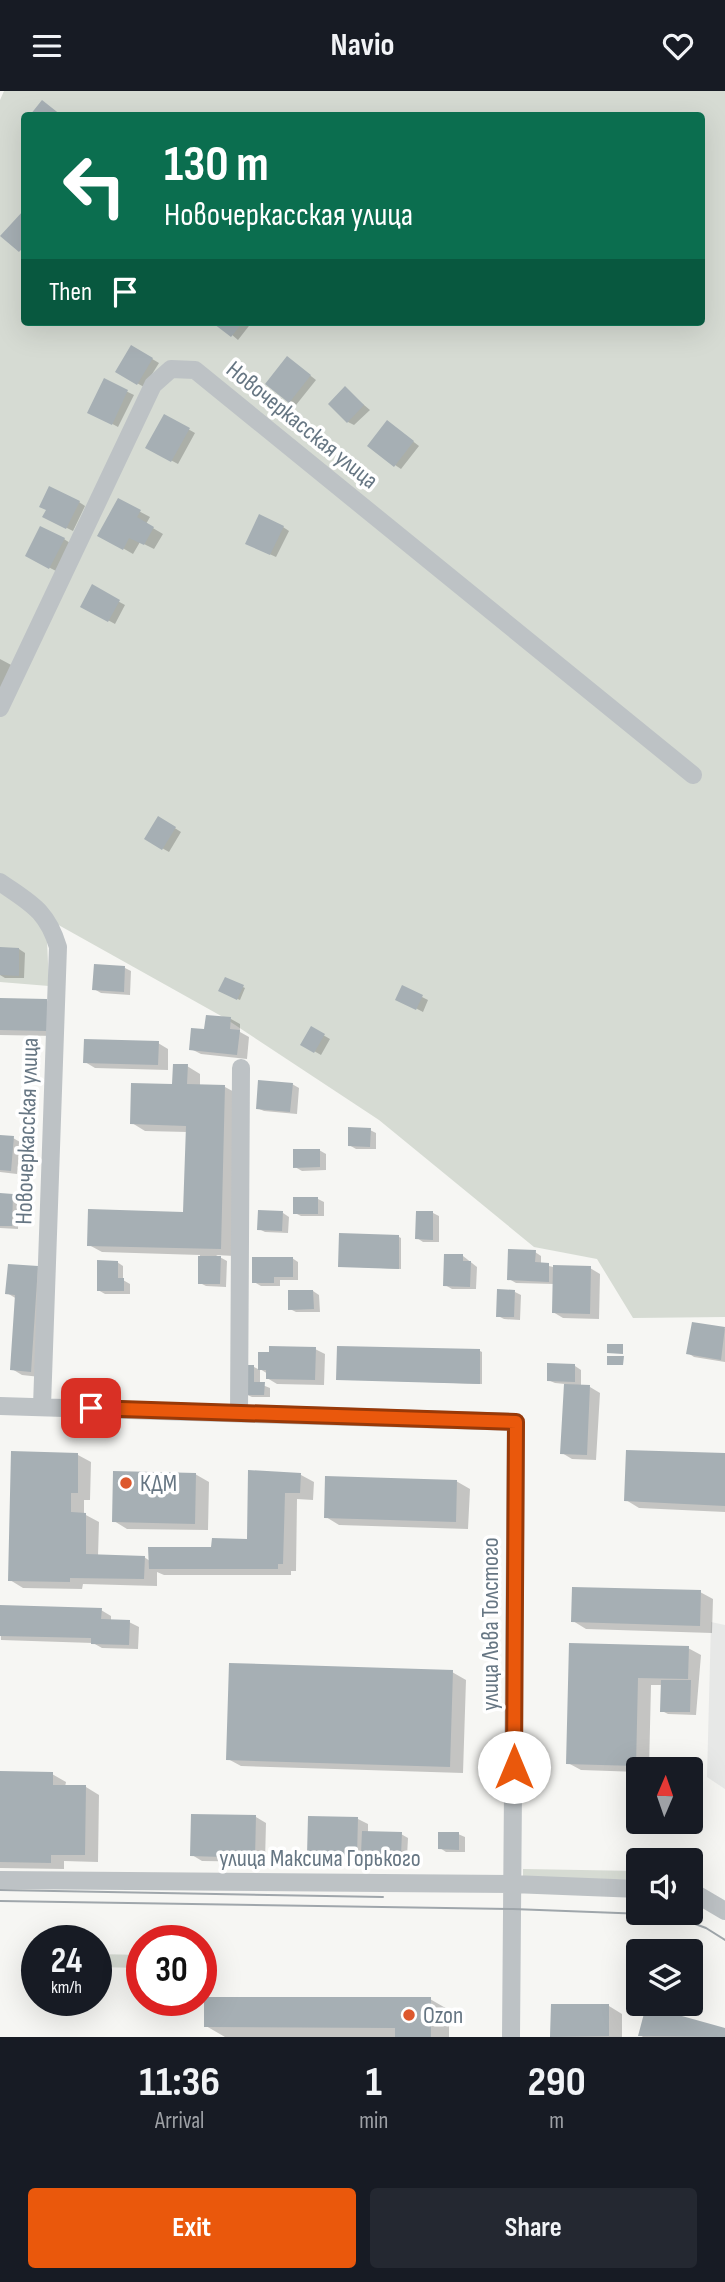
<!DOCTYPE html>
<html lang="en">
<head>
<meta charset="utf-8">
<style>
  body { margin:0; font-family:"Sofia Sans Condensed",sans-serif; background:#242831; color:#f1f3f6; height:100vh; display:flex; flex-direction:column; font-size:26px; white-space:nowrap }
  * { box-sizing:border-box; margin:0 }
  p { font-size:23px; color:#9ea1a6 }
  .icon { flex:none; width:38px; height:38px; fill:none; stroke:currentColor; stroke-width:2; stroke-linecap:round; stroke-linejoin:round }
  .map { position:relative; height:1946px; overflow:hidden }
  .side { display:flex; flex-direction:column; background:#171b24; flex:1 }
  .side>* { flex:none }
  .guide { position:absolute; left:21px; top:21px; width:684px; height:214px; border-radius:7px; box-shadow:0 7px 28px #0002; background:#0b6e4f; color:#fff; overflow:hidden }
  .needle { width:46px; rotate:2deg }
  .buttons { position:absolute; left:626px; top:1666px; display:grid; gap:14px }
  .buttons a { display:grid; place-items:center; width:77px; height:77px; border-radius:7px; background:#171b24; box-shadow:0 7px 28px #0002; font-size:35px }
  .speed { position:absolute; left:21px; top:1834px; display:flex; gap:14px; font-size:35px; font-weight:700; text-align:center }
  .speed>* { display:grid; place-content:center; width:91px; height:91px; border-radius:50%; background:#171b24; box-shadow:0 7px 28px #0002; line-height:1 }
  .speed small { font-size:18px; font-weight:400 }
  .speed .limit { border:10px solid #d22; background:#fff; color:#111 }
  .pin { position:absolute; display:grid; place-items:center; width:60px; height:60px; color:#fff; margin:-30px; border-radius:14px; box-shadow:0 4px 10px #0006 }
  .me { position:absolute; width:77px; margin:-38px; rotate:0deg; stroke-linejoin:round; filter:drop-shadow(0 0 5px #0008) }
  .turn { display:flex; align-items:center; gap:24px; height:147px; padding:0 28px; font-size:32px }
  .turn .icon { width:91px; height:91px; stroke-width:2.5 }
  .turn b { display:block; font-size:49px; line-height:60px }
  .then { display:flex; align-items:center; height:66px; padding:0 28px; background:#0003; gap:14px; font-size:26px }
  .eta { display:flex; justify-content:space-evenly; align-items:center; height:119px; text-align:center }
  .eta b { font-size:42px; font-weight:700; line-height:49px }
  .button { display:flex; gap:14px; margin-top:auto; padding:14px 28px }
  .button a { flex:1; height:80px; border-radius:7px; background:#ea580c; color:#fff; font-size:28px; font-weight:700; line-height:80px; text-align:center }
  .button a+a { background:#242831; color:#f1f3f6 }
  header { display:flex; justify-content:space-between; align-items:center; height:91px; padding:0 28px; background:#171b24; font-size:32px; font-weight:700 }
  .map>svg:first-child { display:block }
  .built { fill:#e7e8e7 }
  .green { fill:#d6dbd3; fill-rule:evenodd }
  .shadow { fill:#0003 }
  .building { fill:#a6afb4 }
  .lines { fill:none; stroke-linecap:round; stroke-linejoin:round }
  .minor { stroke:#bdc2c5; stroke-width:18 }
  .tram { stroke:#9fa6ab; stroke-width:2 }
  .route-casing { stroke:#983908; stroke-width:18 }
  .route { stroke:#ea580c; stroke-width:12 }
  .poi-dot { fill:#dd582d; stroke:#fff; stroke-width:2.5 }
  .labels { text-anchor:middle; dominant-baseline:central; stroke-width:7; stroke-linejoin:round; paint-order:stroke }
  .street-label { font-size:24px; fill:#667683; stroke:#fff }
  .poi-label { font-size:24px; fill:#667683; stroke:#fff; text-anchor:start }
</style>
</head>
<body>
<header><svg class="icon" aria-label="menu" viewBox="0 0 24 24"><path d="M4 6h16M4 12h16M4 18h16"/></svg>Navio<svg class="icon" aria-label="heart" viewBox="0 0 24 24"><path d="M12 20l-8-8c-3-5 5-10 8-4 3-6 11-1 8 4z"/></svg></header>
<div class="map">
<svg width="725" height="1946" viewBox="0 0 725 1946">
  <rect width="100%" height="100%" fill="#f6f6f3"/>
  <path class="built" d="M711 1531 725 1534V1698L707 1686Z"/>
  <path class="green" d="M4 0H725V1226L633 1227 597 1168 534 1156 379 1029 223 926 46 827 49 895 0 891V9ZM24 24H702V231H24Z
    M259 1764 305 1766 304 1775 223 1772V1767L258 1769Z
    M523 1778 639 1780V1789L523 1787Z
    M96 1863 142 1864V1877L96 1876Z"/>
  <path class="shadow" d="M23 123H24V162L3 145Z
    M217 231H252L238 249Z
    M132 256 159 272 144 296 117 281Z
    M293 271 316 289 296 314 290 310Z
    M105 290 134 304 118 336 96 324Z
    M345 298 370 319 354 334 348 331Z
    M165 325 195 342 178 373 148 357Z
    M393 335 419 355 401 378 395 374Z
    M118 409 150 426 146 433 163 443 154 458 140 451 133 463 100 444Z
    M79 411 85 415 73 440 51 429 48 419Z
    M283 436 289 440 276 466 254 456Z
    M64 448 70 452 56 480 27 465Z
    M92 496 125 514 115 533 82 515Z
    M0 568 15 576 0 610Z
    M159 727 181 741 169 761 146 748Z
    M0 858H19L25 862 24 887H5L0 884Z
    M125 877 131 880 130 904 101 902 94 898Z
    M226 888 245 897 240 909 220 900Z
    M422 906 428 909 423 921 404 911Z
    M0 909 47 910 57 916 56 945 0 944Z
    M231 928 240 933V941L249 946 247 968 201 963 191 958 206 940Z
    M311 937 330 948 321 964 302 953Z
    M158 952 168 958V979L95 977 85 971Z
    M187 975 200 983V995L225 996 238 1003 234 1165 216 1164 227 1170 226 1196 206 1195 200 1192V1164L102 1161 89 1154 185 1123 187 1041 145 1040 132 1032 174 994Z
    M292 993 299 997 297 1023 264 1020 257 1017Z
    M370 1039 376 1042V1058H356L349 1054Z
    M0 1046 13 1047 20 1051 17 1083 0 1081Z
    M319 1059 326 1063V1079L302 1080 295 1076Z
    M0 1104 12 1105 19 1108 18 1138 0 1137Z
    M318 1108 324 1111V1125H301L295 1122Z
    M283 1122 289 1126 288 1142 265 1141 259 1138Z
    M433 1122 439 1125V1151H423L417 1147Z
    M399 1146 401 1147V1178L339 1175Z
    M535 1161 541 1165V1173L553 1176 590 1177 600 1183 599 1228 563 1227 553 1221 554 1193 516 1192 509 1188Z
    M463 1165 477 1176 476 1198H452L445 1194Z
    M292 1167 298 1171V1189H280V1195H261L254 1191Z
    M117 1171 123 1175V1189L130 1193V1203H105L98 1199Z
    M9 1175 38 1177 48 1182 40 1286 22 1284 12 1278 17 1208 7 1202Z
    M313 1200 319 1204 320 1221H296L290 1218Z
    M515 1201 521 1204 520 1229 504 1228 498 1225Z
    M693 1233 725 1238V1271L694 1266 688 1262Z
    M315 1258 325 1263 324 1294 277 1293 267 1287 268 1283 260 1278V1293L270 1297V1306H252L245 1303 254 1276 260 1279V1262Z
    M480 1260 482 1261V1293L338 1288Z
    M575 1275 581 1279V1296H590L600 1302 596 1369 572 1368 562 1362 565 1293 555 1292 548 1289Z
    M78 1364 91 1371 90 1409H84V1423L99 1431 98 1465 144 1466 150 1470 248 1450 250 1381 301 1384 314 1391 313 1409 297 1408 296 1480H291V1484H164L157 1481V1495L83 1493 82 1498 23 1497 10 1489Z
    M725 1364V1421L639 1417 626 1409Z
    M195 1383 209 1391 208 1439 127 1438 114 1430Z
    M456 1390 470 1398 468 1438 339 1434 326 1426Z
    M700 1501 713 1508 712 1542 586 1538 573 1530Z
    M0 1516 101 1519 111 1525V1530L129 1531 139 1536 138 1558 102 1557 93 1552 1 1549Z
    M571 1554 688 1557 701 1564 696 1624 668 1623 662 1620 663 1594H651L649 1678H639V1681L581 1679 568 1672Z
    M452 1581 466 1589 463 1682 241 1675 228 1668Z
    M0 1682 52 1683 66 1691 65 1696H86L99 1704 98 1771 64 1770V1778L0 1777Z
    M256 1726 266 1732 265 1771 202 1770 192 1764Z
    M358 1728 368 1733V1742L401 1743 408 1747 407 1766 367 1764V1770L319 1769 309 1763Z
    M458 1743 465 1746V1761H446L440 1757Z
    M430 1908 449 1919V1946H225L206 1935Z
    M552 1915H609L622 1923V1946H552Z
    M725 1939V1946H643L640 1944Z"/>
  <path class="building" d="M42 9 61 24H30Z
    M23 120 24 122V155L19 161 0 145Z
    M215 231H243L231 246 214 233Z
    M131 254 153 267 137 294 115 281Z
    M287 265 311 284 289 312 265 293Z
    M104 287 128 299 112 334 87 322Z
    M345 295 364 314 347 332 328 313Z
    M164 323 190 337 171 371 145 357Z
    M387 329 414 350 394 376 367 355Z
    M49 395 80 410 66 438 42 426 46 419 39 416Z
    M118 407 141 419 137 426 154 436 144 454 129 447 123 459 97 445Z
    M259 423 284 435 270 464 245 453Z
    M40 435 65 447 49 478 25 465Z
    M92 493 120 509 108 531 80 516Z
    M158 725 176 736 162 759 144 748Z
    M0 856 19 857V885L0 884Z
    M94 873 125 875 124 901 92 899Z
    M225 886 244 894 237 909 218 900Z
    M402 894 423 904 416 919 395 909Z
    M0 907 47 908V940L0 939Z
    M206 924 231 926 230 938 240 939 237 964 189 959 191 937 204 938Z
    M311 935 325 943 314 962 300 954Z
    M84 948 159 950 158 974 83 972Z
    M173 973H188L187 993 225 994 221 1158 87 1155 88 1118 183 1121 186 1035 130 1033 131 992 172 993Z
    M258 989 293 992 290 1021 256 1018Z
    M348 1036 371 1037 370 1056 348 1055Z
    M0 1044 14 1045 11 1080 0 1079Z
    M293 1058H320V1076L293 1077Z
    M0 1102 13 1103 12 1135H0Z
    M293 1106H318V1123H293Z
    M258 1119 283 1120 282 1140 257 1139Z
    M416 1120H433V1149L415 1148Z
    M339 1142 399 1144V1178L338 1176Z
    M508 1158 536 1159 535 1171 549 1172V1191L507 1189Z
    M444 1163H463V1170H471L470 1196 443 1195Z
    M198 1165H221L220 1193H198Z
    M252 1166H293V1186H274V1192H252Z
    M97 1169 118 1170V1187H124V1200H97Z
    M8 1173 38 1175 31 1281 10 1279 15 1204 5 1203Z
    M553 1174 591 1175 590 1223 552 1222Z
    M497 1198 515 1199 514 1226H496Z
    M288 1199H313L314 1218 288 1219Z
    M692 1231 725 1236 721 1269 686 1263Z
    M607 1253H623V1263L607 1262Z
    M269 1255 316 1256 315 1289 266 1288V1279H258V1261H269Z
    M337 1255 480 1258V1293L336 1289Z
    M607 1265H624L623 1274H607Z
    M547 1272 575 1273V1291L547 1290Z
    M244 1274H254V1291H265L264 1304H244Z
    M564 1293 590 1294 587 1364 560 1363Z
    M626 1359 725 1362V1415L624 1410Z
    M11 1360 78 1362V1402H71V1421L86 1422V1463L145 1465 144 1488 70 1487V1491L8 1490Z
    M248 1379 301 1382 300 1402H285L283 1473H278V1478H149L148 1456H211L212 1447 247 1448Z
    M113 1380 196 1382 195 1433 112 1431Z
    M325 1385 457 1389 456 1431 324 1427Z
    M572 1496 701 1499 700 1535 571 1531Z
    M0 1514 102 1517 101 1528 130 1529 129 1554 91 1553V1547L0 1545Z
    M569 1552 689 1555 688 1588 638 1587 636 1675 566 1673Z
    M229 1572 453 1579 450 1676 226 1669Z
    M661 1589H691L690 1621H660Z
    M0 1680 53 1681V1694H86L85 1764H51V1772L0 1771Z
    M191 1723 256 1724 255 1767 190 1765Z
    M308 1725 358 1726 357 1765 307 1764Z
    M362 1740 402 1741 401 1764 361 1763Z
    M438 1741H459V1759L438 1758Z
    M204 1906H431V1946H395V1937L204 1936Z
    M551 1913H609V1945L550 1946Z
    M646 1915 725 1937V1946L638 1945Z"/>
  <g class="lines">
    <path class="minor" d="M0 617 153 294 171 278 195 279 693 684
      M0 791C30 812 47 819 58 856L42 1315
      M0 1315 516 1331 511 1946
      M239 1322 241 977
      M0 1789 512 1793 639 1798
      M691 1800 725 1820"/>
    <path class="tram" d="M0 1799 383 1806
      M0 1810 513 1818 671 1824 706 1837 725 1849"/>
  </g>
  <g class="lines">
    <g class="route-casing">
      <path id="route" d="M91 1317 516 1331 514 1676"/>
    </g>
    <use href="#route" class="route"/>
  </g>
  <g class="poi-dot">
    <circle cx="126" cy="1392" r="7"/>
    <circle cx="409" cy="1924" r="7"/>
  </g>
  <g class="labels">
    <g class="street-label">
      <text transform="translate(302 334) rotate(39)">Новочеркасская улица</text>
      <text transform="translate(27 1040) rotate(-88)">Новочеркасская улица</text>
      <text transform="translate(490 1533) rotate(-90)">улица Льва Толстого</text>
      <text x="320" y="1767">улица Максима Горького</text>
    </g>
    <g class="poi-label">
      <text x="140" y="1392">КДМ</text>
      <text x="423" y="1924">Ozon</text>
    </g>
  </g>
</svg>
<div class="buttons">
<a><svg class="needle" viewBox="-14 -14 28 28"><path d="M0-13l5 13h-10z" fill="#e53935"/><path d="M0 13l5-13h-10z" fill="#9ea1a6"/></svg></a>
<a><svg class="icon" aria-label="sound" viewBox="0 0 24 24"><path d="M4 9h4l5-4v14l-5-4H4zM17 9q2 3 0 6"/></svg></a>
<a><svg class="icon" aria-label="layers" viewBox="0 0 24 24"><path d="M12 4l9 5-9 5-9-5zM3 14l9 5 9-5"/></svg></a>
</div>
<div class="speed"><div>24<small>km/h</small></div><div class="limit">30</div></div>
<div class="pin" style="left:91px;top:1317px;background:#d93025"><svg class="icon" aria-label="arrive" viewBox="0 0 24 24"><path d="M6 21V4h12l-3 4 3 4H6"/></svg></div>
<svg class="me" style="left:514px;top:1676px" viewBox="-20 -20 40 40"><circle r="19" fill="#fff"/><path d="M0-13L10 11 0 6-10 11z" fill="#ea580c"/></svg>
<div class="guide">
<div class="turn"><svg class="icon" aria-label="left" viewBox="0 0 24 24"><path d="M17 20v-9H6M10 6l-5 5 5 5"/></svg><div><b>130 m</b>Новочеркасская улица</div></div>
<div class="then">Then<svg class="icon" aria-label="arrive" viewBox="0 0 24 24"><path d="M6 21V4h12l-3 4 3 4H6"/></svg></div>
</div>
</div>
<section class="side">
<div class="eta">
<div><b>11:36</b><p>Arrival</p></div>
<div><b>1</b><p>min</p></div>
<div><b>290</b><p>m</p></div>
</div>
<div class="button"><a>Exit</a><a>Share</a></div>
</section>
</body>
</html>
